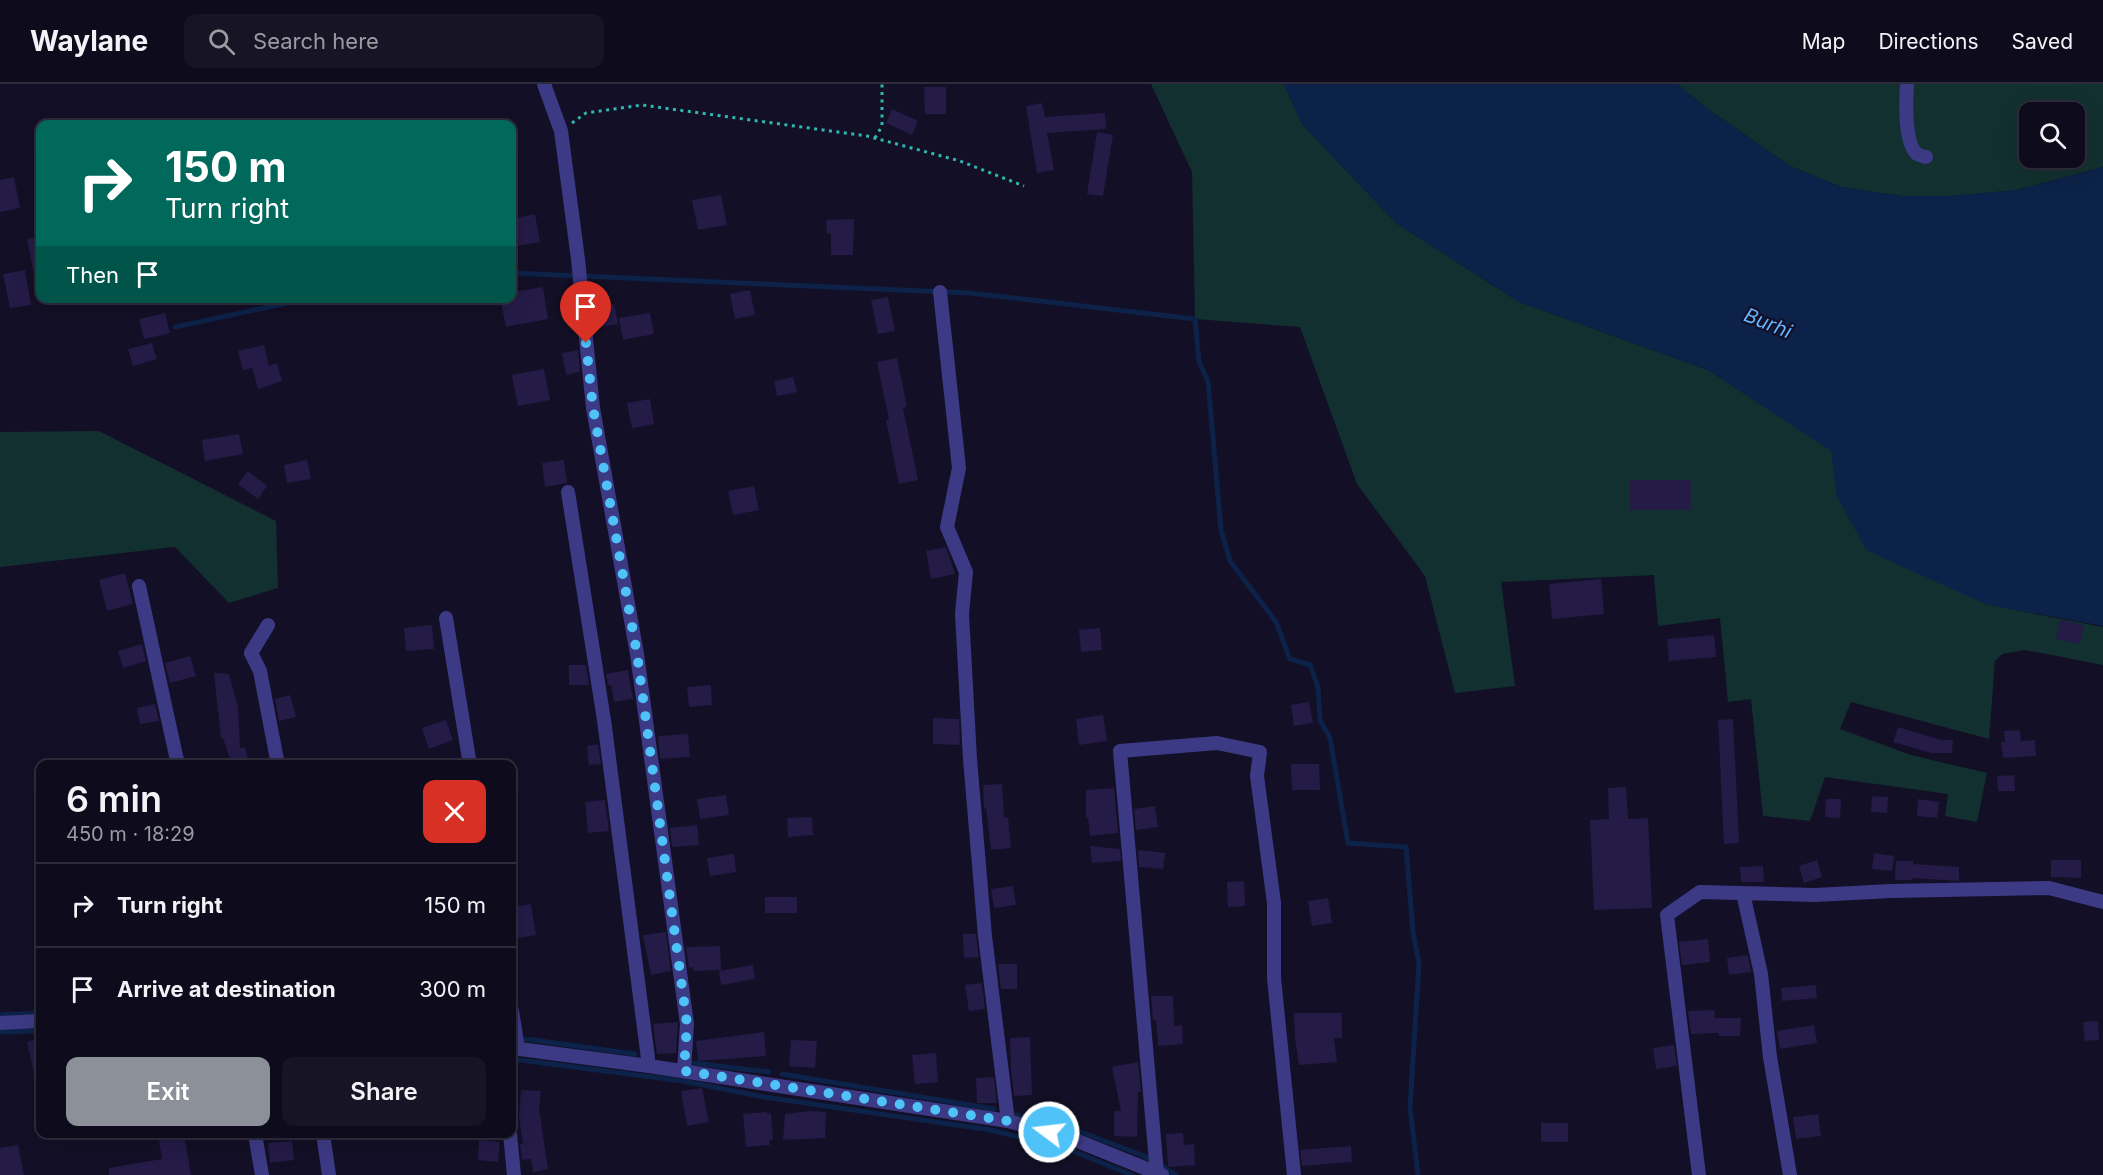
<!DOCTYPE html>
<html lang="en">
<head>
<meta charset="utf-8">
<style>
  body { margin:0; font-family:Inter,sans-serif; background:#171425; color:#f1f3f6; height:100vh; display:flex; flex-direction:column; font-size:22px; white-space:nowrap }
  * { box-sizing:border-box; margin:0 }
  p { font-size:20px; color:#9b9ba3 }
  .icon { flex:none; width:33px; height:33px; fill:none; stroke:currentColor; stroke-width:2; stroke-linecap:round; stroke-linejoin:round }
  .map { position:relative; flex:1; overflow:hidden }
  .details { position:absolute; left:36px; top:676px; width:480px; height:378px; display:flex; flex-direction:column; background:#0e0b1c; border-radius:12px; box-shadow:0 6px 24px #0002,0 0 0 2px #2e2b3b }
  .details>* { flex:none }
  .banner { position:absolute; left:36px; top:36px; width:480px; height:183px; border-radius:12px; box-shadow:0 6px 24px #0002,0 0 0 2px #2e2b3b; background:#00695c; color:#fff; overflow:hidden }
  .fabs { position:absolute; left:2019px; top:18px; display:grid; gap:12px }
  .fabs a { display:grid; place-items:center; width:66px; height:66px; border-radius:12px; background:#0e0b1c; box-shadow:0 6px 24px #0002,0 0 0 2px #2e2b3b; font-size:30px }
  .pin { position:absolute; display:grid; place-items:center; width:51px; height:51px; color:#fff; margin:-62px -26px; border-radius:50% 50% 50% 0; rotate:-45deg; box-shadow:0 0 6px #0007 }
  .pin .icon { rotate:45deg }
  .me { position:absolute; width:66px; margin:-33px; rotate:285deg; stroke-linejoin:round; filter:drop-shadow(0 0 4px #0008) }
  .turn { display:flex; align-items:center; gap:21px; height:126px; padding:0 30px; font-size:27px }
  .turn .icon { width:78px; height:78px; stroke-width:2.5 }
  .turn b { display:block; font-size:42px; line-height:51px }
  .then { display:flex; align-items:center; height:57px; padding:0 30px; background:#0003; gap:12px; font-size:22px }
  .round { display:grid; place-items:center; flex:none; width:63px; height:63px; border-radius:12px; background:#171425 }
  .head { display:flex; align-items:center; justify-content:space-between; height:102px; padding:0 30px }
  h1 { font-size:36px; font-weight:600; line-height:45px }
  .primary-button { display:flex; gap:12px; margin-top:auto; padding:12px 30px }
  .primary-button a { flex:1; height:69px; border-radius:12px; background:#8c9099; color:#fff; font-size:24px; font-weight:600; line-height:69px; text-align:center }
  .primary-button a+a { background:#171425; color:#f1f3f6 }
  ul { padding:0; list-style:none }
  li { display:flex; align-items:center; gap:18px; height:84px; padding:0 30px; border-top:2px solid #2e2b3b }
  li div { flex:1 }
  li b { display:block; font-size:22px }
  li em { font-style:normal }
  header { display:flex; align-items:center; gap:36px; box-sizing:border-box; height:84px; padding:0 30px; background:#0e0b1c; border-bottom:2px solid #2e2b3b }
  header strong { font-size:28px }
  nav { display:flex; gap:33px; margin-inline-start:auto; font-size:21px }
  .search { width:420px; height:54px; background:#171425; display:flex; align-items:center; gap:15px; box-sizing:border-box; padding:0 21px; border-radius:12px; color:#9b9ba3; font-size:22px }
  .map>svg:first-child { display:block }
  .green { fill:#12302f; fill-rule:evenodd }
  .water { fill:#0c2248 }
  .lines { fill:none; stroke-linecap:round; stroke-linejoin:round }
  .stream { stroke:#0c2248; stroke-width:5 }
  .building { fill:#241b47 }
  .path { stroke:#2fb8b0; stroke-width:3; stroke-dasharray:3 4.5; stroke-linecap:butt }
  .minor { stroke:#3d3a85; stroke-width:14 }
  .route { stroke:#4fc3f7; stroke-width:10; stroke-dasharray:0 18 }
  .labels { text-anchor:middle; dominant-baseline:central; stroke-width:4.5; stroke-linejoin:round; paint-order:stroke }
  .water-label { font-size:20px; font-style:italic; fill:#62b6ff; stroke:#130f26 }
</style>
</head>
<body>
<header>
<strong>Waylane</strong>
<div class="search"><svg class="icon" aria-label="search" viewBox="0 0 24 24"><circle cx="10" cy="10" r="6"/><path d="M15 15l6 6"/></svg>Search here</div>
<nav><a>Map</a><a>Directions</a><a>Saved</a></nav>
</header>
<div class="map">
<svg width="2103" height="1091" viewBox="0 0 2103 1091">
  <rect width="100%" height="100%" fill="#130f26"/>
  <path class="green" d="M1151 0H1284L1302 40 1396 139 1519 218 1708 286 1832 367 1837 412 1985 520 2103 543V581L2025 566 2002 570 1995 577 1989 655 1851 618 1840 645 1911 671 1987 689 1977 738 1945 732 1948 710 1825 693 1810 737 1763 732 1751 615 1728 618 1720 534 1658 542 1654 491 1501 498 1515 602 1455 609 1425 492 1357 400 1300 243 1195 235 1192 88Z
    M1677 0H2103V83L2017 106 1952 112H1902L1841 103 1792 83 1709 26ZM2030 28H2074V74H2030Z
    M99 347 276 437 278 504 229 519 175 463 0 483V348Z"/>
  <path class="water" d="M1284 0H1677L1709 26 1792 83 1841 103 1902 112H1952L2017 106 2103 83V542L1985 520 1866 466 1837 412 1831 367 1708 286 1519 218 1396 139 1302 40Z"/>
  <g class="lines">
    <path class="stream" d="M512 189 970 209 1195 235 1199 278 1208 297 1221 446 1230 477 1276 538 1290 575 1310 581 1318 603 1320 636 1330 654 1348 759 1406 763 1413 848 1419 879 1410 1023 1418 1091
      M175 243 311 214
      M0 931 40 929
      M0 948 40 947
      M526 955 635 970
      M512 975 683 997 764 1013 991 1046 1070 1066 1132 1091
      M694 979 769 988
      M782 990 994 1025
      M1016 1031 1081 1048 1144 1072 1176 1091"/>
  </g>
  <path class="building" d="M924 3H946V30H925Z
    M1042 19 1045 33 1105 29 1106 45 1047 49 1054 86 1037 89 1026 22Z
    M892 25 918 37 912 51 886 39Z
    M1097 48 1113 51 1103 112 1087 110Z
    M14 93 20 124 0 128V96Z
    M721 111 727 141 698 146 692 116Z
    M535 130 540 158 517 162 512 135Z
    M854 135 853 171H831V149L827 150 826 136Z
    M40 152V190L34 191 27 155Z
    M25 186 31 221 10 224 3 190Z
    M543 203 548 235 506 243 500 214H512V208Z
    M750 206 755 231 735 235 730 210Z
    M888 213 895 247 878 250 871 216Z
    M614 220 618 240 594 244 592 224Z
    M165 229 170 249 144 255 139 235Z
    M650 229 654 250 623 256 619 234Z
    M152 259 157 275 133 282 128 265Z
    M264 261 269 282 277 279 282 297 258 305 252 284 243 286 238 267Z
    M578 266 580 288 566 291 562 269Z
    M897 274 907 323 903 324 918 396 899 400 886 336H889L877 278Z
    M544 285 550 316 518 322 512 291Z
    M793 293 797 308 777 312 774 297Z
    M650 315 654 340 632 344 627 319Z
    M239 350 243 370 205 377 202 356Z
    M307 376 311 395 287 399 284 381Z
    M564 376 567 399 545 403 542 379Z
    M248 387 267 402 258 415 238 400Z
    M1630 396H1691V426H1630Z
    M754 402 759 426 733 431 728 407Z
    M946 463 955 490 931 495 926 467Z
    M125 489 133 520 107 527 99 496Z
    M1601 495 1604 530 1552 535 1549 500Z
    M2060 536 2084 541 2080 560 2056 555Z
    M432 541 434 565 406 567 404 544Z
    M1100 544 1102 566 1081 568 1079 546Z
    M1714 551 1716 573 1669 577 1667 555Z
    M142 560 146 577 123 584 118 567Z
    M190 572 196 592 170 599 165 579Z
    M569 581H586L589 601H569Z
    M628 586 633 615 614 618 611 601H608L606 590Z
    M214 589 229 590 238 623 240 664 245 663 250 681H232L223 654H221Z
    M711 601 712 621 689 623 687 603Z
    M290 611 296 633 279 637 275 615Z
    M1309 618 1313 639 1294 642 1291 621Z
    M155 620 159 637 140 640 137 624Z
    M1103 631 1107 657 1079 661 1076 635Z
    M933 634 959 635 960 661 933 660Z
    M1733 635 1739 759 1724 760 1718 636Z
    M446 636 453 656 429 665 422 644Z
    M1898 643 1941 656H1953L1952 669H1931L1893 658Z
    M2020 646 2021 657 2035 656 2036 672 2003 674 2001 658H2005L2004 647Z
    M688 650 690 673 660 675 658 652Z
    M598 660 601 680 589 681 587 662Z
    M1291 680H1319L1320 706H1292Z
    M2014 691 2015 707H1998L1997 692Z
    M1002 700 1004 734 1008 733 1011 764 991 766 986 724 984 725 983 701Z
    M1626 703 1628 735 1648 734 1652 824 1594 826 1590 736 1609 735 1608 704Z
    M1114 704 1118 749 1090 752 1088 733 1086 734V706Z
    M726 711 729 731 700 735 697 715Z
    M1872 712 1888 713 1887 729 1871 728Z
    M1826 715H1841L1840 734 1825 733Z
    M1918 715 1939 718 1937 734 1917 732Z
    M605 716 609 747 588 749 585 718Z
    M1155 722 1158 743 1136 746 1134 725Z
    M812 733 813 751 788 753 787 734Z
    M697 741 699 761 672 763 670 744Z
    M1090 762 1120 765 1121 777 1092 779Z
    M1138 766 1165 769 1163 785 1139 783Z
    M1874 769 1894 772 1892 787 1872 785Z
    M734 770 736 788 710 792 707 774Z
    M1817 776 1822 793 1804 799 1799 782Z
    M2051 776H2081V794L2051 793Z
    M1896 777H1913V780L1959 783V797L1912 794V796H1895Z
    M1763 782 1764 798H1741L1740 783Z
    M1244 797 1245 822 1228 823 1227 798Z
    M1013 802 1016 821 994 824 991 805Z
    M765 813H797V829H765Z
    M1328 814 1332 839 1312 842 1308 817Z
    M531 820 536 851 512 855V823Z
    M666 848 671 887 651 891 643 851Z
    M963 850H976L979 873 964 874Z
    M1708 855 1710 878 1682 881 1679 858Z
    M720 862 721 886 694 887 693 883 689 884 686 863Z
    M1748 871 1751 888 1729 891 1727 874Z
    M998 880H1017V905H1001Z
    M753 881 755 895 721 901 719 887Z
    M982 899 985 925 969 927 965 901Z
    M1816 901 1817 914 1782 917 1781 904Z
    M1151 912H1173L1174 942 1182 941 1183 960 1158 962 1156 936H1153Z
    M1714 926 1715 934H1741L1740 952H1719V949L1691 950 1688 927Z
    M1294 929H1342V954H1334L1337 978 1299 981 1295 954Z
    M2098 937 2099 956 2085 957 2083 938Z
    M678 938 676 969 657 970 653 940Z
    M1814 941 1817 959 1780 965 1777 947Z
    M764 948 766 972 698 977 696 957Z
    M1030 953 1032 1011 1014 1012 1011 985 1010 954Z
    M40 955V994L35 995 27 958Z
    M791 956 817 957 815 984 789 982Z
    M1674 961 1677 982 1656 985 1653 964Z
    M936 969 938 998 915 1000 912 971Z
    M1138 978 1141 1008H1138L1137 1053 1114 1052V1027H1121L1112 983Z
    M994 993 997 1019H977L976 994Z
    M702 1004 709 1038 687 1042 681 1007Z
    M521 1006 541 1007 539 1025 548 1085 533 1088 531 1075 522 1076 520 1060H523L519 1033Z
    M810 1027 826 1028 825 1054 783 1056 785 1030Z
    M767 1028V1030H771L773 1056H769L770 1061 746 1063 743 1030Z
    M1818 1030 1821 1052 1796 1055 1793 1033Z
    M1541 1039H1568V1058H1541Z
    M1183 1049 1184 1061 1194 1060 1195 1081 1168 1083 1166 1050Z
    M158 1050H184L191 1091H109V1084L162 1075Z
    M479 1056 500 1058 498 1078 478 1076Z
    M292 1057 294 1076 270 1079 268 1059Z
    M18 1061 24 1091H0V1064Z
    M1351 1062 1352 1078 1302 1082 1300 1066Z"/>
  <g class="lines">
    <path class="path" d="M572 39 586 29 642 21 867 52 960 77 1024 102
      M875 54 882 42V0"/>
    <path class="minor" d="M544 0 561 47 578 175 593 324 637 570 687 940 684 987
      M1907 0C1906 16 1904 59 1917 70 1920 72 1923 72 1926 73
      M940 208 959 384 947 443 966 488 962 530 970 675 985 852 1008 1037
      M568 408 604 636 649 982
      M139 502 178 681
      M446 534 470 681
      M268 541 251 569 260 587 278 681
      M1743 809 1761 890 1770 973 1790 1091
      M512 927 518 964
      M0 939 40 937
      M512 964 649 982 1008 1037 1070 1054 1162 1091
      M255 1050 262 1091
      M323 1050 329 1091
      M510 1050 514 1091
      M1157 1089 1120 667 1217 659 1260 668 1257 692 1274 819V894L1294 1091
      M1699 1091 1667 831 1700 808 1815 811 1891 807 2049 804 2103 818"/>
  </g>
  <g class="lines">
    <path class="route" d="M586 259 593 324 637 570 687 940 684 987 1008 1037 1049 1048"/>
  </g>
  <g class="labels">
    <g class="water-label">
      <text transform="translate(1768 239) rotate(22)">Burhi</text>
    </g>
  </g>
</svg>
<div class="fabs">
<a><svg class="icon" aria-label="search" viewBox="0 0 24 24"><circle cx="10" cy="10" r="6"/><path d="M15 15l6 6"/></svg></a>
</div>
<div class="pin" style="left:586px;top:259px;background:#d93025"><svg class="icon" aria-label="arrive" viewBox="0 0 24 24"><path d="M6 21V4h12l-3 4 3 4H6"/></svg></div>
<svg class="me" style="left:1049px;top:1048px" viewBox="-20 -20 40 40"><circle r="17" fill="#4fc3f7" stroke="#fff" stroke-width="3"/><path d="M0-11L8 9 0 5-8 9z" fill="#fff"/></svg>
<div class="banner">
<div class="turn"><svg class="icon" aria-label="right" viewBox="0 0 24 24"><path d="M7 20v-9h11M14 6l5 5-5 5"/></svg><div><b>150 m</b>Turn right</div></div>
<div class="then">Then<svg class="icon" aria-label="arrive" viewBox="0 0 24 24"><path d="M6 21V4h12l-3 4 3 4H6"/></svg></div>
</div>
<section class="details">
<div class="head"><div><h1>6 min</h1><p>450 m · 18:29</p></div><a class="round" style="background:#d93025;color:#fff"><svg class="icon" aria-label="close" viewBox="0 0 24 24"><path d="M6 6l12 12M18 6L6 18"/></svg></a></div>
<ul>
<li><svg class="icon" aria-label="right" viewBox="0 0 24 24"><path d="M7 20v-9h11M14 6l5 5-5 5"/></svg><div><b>Turn right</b></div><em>150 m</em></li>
<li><svg class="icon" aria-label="arrive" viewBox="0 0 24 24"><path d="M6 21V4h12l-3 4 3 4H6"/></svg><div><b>Arrive at destination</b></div><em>300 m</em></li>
</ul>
<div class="primary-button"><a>Exit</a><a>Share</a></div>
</section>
</div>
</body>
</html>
